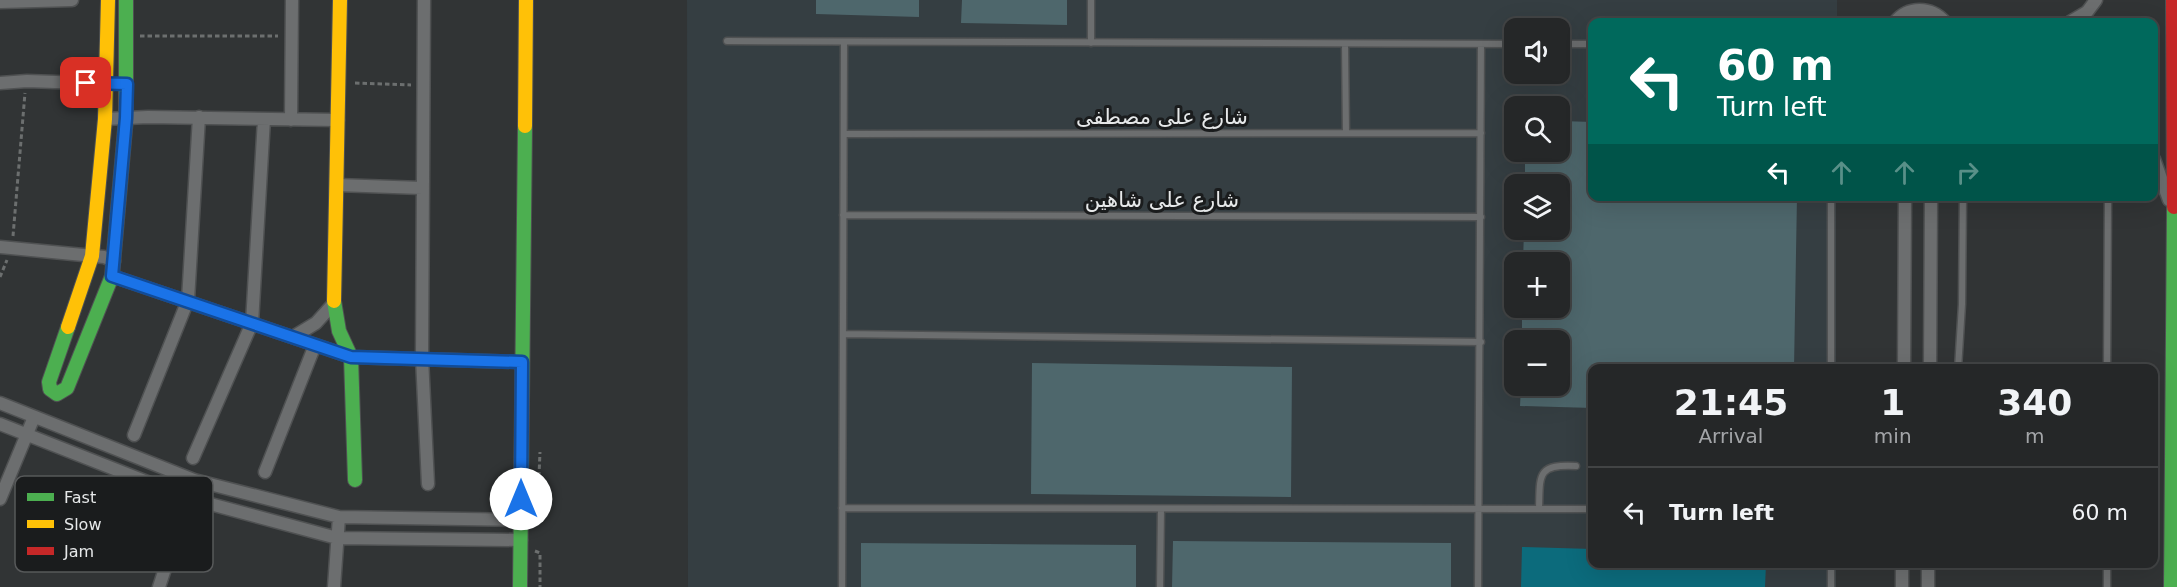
<!DOCTYPE html>
<html lang="en">
<head>
<meta charset="utf-8">
<style>
  body { margin:0; font-family:"DejaVu Sans","Noto Sans Arabic",sans-serif; background:#313334; color:#f1f3f6; height:100vh; display:flex; flex-direction:column; font-size:22px; white-space:nowrap }
  * { box-sizing:border-box; margin:0 }
  p { font-size:20px; color:#a3a5a8 }
  .icon { flex:none; width:33px; height:33px; fill:none; stroke:currentColor; stroke-width:2; stroke-linecap:round; stroke-linejoin:round }
  .map { position:relative; flex:1; overflow:hidden }
  .sheet { position:absolute; left:1588px; top:364px; width:570px; height:204px; display:flex; flex-direction:column; background:#252728; border-radius:12px; box-shadow:0 6px 24px #0002,0 0 0 2px #424445 }
  .sheet>* { flex:none }
  .guide { position:absolute; left:1588px; top:18px; width:570px; height:183px; border-radius:12px; box-shadow:0 6px 24px #0002,0 0 0 2px #424445; background:#00695c; color:#fff; overflow:hidden }
  .controls { position:absolute; left:1504px; top:18px; display:grid; gap:12px }
  .controls a { display:grid; place-items:center; width:66px; height:66px; border-radius:12px; background:#252728; box-shadow:0 6px 24px #0002,0 0 0 2px #424445; font-size:30px }
  .pin { position:absolute; display:grid; place-items:center; width:51px; height:51px; color:#fff; margin:-26px; border-radius:12px; box-shadow:0 3px 9px #0006 }
  .me { position:absolute; width:66px; margin:-33px; rotate:0deg; stroke-linejoin:round; filter:drop-shadow(0 0 4px #0008) }
  .turn { display:flex; align-items:center; gap:21px; height:126px; padding:0 30px; font-size:27px }
  .turn .icon { width:78px; height:78px; stroke-width:2.5 }
  .turn b { display:block; font-size:42px; line-height:51px }
  .lanes { display:flex; align-items:center; height:57px; padding:0 30px; background:#0003; justify-content:center; gap:30px; direction:ltr }
  .lanes .off { opacity:.35 }
  .eta { display:flex; justify-content:space-evenly; align-items:center; height:102px; text-align:center }
  .eta b { font-size:36px; font-weight:700; line-height:42px }
  ul { padding:0; list-style:none }
  li { display:flex; align-items:center; gap:18px; height:90px; padding:0 30px; border-top:2px solid #424445 }
  li div { flex:1 }
  li b { display:block; font-size:22px }
  li em { font-style:normal }
  .map>svg:first-child { display:block }
  .built { fill:#353e42; fill-rule:evenodd }
  .water { fill:#0c6b7c }
  .building { fill:#4e676c }
  .lines { fill:none; stroke-linecap:round; stroke-linejoin:round }
  .lane-casing { stroke:#4f5152; stroke-width:9 }
  .street-casing { stroke:#4f5152; stroke-width:15 }
  .fast-casing { stroke:#4f5152; stroke-width:16 }
  .slow-casing { stroke:#4f5152; stroke-width:16 }
  .jam-casing { stroke:#4f5152; stroke-width:16 }
  .path { stroke:#6c6f6f; stroke-width:3; stroke-dasharray:4.5 3; stroke-linecap:butt }
  .lane { stroke:#6c6e6f; stroke-width:6 }
  .street { stroke:#6c6e6f; stroke-width:12 }
  .fast { stroke:#4caf50; stroke-width:14 }
  .slow { stroke:#ffc107; stroke-width:14 }
  .jam { stroke:#c62828; stroke-width:14 }
  .route-casing { stroke:#114b97; stroke-width:15 }
  .route { stroke:#1a73e8; stroke-width:10 }
  .labels { text-anchor:middle; dominant-baseline:central; stroke-width:6; stroke-linejoin:round; paint-order:stroke }
  .street-label { font-size:21px; fill:#e6e8e9; stroke:#1a1c1d }
  .key { fill:#1a1c1d; stroke:#57595a; stroke-width:1.5 }
  .key-label { font-size:16px; fill:#e6e8e9 }
</style>
</head>
<body>
<div class="map">
<svg width="2177" height="587" viewBox="0 0 2177 587">
  <rect width="100%" height="100%" fill="#313435"/>
  <path class="built" d="M687 0H1837V22H1593V196L1836 197V369H1593V564H1836V587H688ZM1515 28H1560V74H1515ZM1515 106H1560V152H1515ZM1515 184H1560V230H1515ZM1515 262H1560V308H1515ZM1515 340H1560V386H1515Z"/>
  <path class="water" d="M1522 547 1593 549V564H1766L1765 587H1521Z"/>
  <path class="building" d="M816 0H919V17L816 14Z
    M962 0H1067V25L961 23Z
    M1560 121 1593 122V196H1797L1794 369H1593V408L1520 406 1521 386H1560V340H1522V308H1560V262H1523L1524 230H1560V184H1525V152H1560Z
    M1032 363 1292 367 1291 497 1031 494Z
    M1173 541 1451 543V587H1172Z
    M861 543 1136 545V587H861Z"/>
  <g class="lines">
    <g class="lane-casing">
      <path id="lane" d="M727 41 1515 44
        M1091 43V0
        M1345 44 1346 133
        M1560 44H1593
        M844 134 1481 133
        M1831 196V369
        M843 215 1481 217
        M843 334 1481 342
        M1958 369 1962 304 1963 196
        M2107 369 2108 196
        M842 508 1593 509
        M1539 509C1540 474 1537 464 1576 466
        M2107 564V587
        M842 587 844 43
        M1160 587 1161 509
        M1478 587 1481 44
        M1831 587V564"/>
    </g>
    <g class="street-casing">
      <path id="street" d="M424 0 422 358 428 484
        M0 2 72 0
        M1895 22C1908 6 1931 6 1945 22
        M2070 22 2087 12 2096 0
        M0 83 27 81 113 84
        M105 119 148 117 338 120
        M291 120 292 0
        M2154 159 2169 200
        M337 185 422 188
        M0 247 104 257 114 261
        M112 276 351 357 522 362
        M293 337 316 323 334 303
        M1904 369 1905 196
        M1930 369 1931 196
        M0 403 194 480 339 517 521 520
        M0 424 188 498 337 538 521 540
        M134 435 188 300 199 117
        M193 458 252 323 264 119
        M265 472 315 345
        M0 499 34 417
        M159 587 194 480
        M334 587 339 517
        M1902 587V564
        M1928 587V564"/>
    </g>
    <g class="fast-casing">
      <path id="fast" d="M334 301 339 331 351 357 355 480
        M68 327 49 382 50 389 57 394 67 388 112 276 126 118V0
        M520 587 525 126
        M2171 587 2174 207"/>
    </g>
    <g class="slow-casing">
      <path id="slow" d="M525 126 526 0
        M334 301 340 0
        M68 327 92 256 105 119 108 0"/>
    </g>
    <g class="jam-casing">
      <path id="jam" d="M2173 0 2174 207"/>
    </g>
    <path class="path" d="M140 36H278
      M355 83 411 85
      M13 236 25 93
      M0 277 7 260
      M538 499 540 452
      M535 551 540 553V587"/>
    <use href="#lane" class="lane"/>
    <use href="#street" class="street"/>
    <use href="#fast" class="fast"/>
    <use href="#slow" class="slow"/>
    <use href="#jam" class="jam"/>
  </g>
  <g class="lines">
    <g class="route-casing">
      <path id="route" d="M86 83 127 84 126 118 112 276 351 357 522 362 521 499"/>
    </g>
    <use href="#route" class="route"/>
  </g>
  <g class="labels">
    <g class="street-label">
      <text x="1162" y="117">شارع على مصطفى</text>
      <text x="1162" y="200">شارع على شاهين</text>
    </g>
  </g>
  <rect x="15" y="476" width="198" height="96" rx="9" class="key"/>
  <rect x="27" y="493" width="27" height="8" fill="#4caf50"/>
  <rect x="27" y="520" width="27" height="8" fill="#ffc107"/>
  <rect x="27" y="547" width="27" height="8" fill="#c62828"/>
  <g class="key-label">
    <text x="64" y="503">Fast</text>
    <text x="64" y="530">Slow</text>
    <text x="64" y="557">Jam</text>
  </g>
</svg>
<div class="controls">
<a><svg class="icon" aria-label="sound" viewBox="0 0 24 24"><path d="M4 9h4l5-4v14l-5-4H4zM17 9q2 3 0 6"/></svg></a>
<a><svg class="icon" aria-label="search" viewBox="0 0 24 24"><circle cx="10" cy="10" r="6"/><path d="M15 15l6 6"/></svg></a>
<a><svg class="icon" aria-label="layers" viewBox="0 0 24 24"><path d="M12 4l9 5-9 5-9-5zM3 14l9 5 9-5"/></svg></a>
<a>+</a>
<a>−</a>
</div>
<div class="pin" style="left:86px;top:83px;background:#d93025"><svg class="icon" aria-label="arrive" viewBox="0 0 24 24"><path d="M6 21V4h12l-3 4 3 4H6"/></svg></div>
<svg class="me" style="left:521px;top:499px" viewBox="-20 -20 40 40"><circle r="19" fill="#fff"/><path d="M0-13L10 11 0 6-10 11z" fill="#1a73e8"/></svg>
<div class="guide">
<div class="turn"><svg class="icon" aria-label="left" viewBox="0 0 24 24"><path d="M17 20v-9H6M10 6l-5 5 5 5"/></svg><div><b>60 m</b>Turn left</div></div>
<div class="lanes"><svg class="icon" aria-label="left" viewBox="0 0 24 24"><path d="M17 20v-9H6M10 6l-5 5 5 5"/></svg><svg class="icon off" aria-label="ahead" viewBox="0 0 24 24"><path d="M12 20V5M6 11l6-6 6 6"/></svg><svg class="icon off" aria-label="ahead" viewBox="0 0 24 24"><path d="M12 20V5M6 11l6-6 6 6"/></svg><svg class="icon off" aria-label="right" viewBox="0 0 24 24"><path d="M7 20v-9h11M14 6l5 5-5 5"/></svg></div>
</div>
<section class="sheet">
<div class="eta">
<div><b>21:45</b><p>Arrival</p></div>
<div><b>1</b><p>min</p></div>
<div><b>340</b><p>m</p></div>
</div>
<ul>
<li><svg class="icon" aria-label="left" viewBox="0 0 24 24"><path d="M17 20v-9H6M10 6l-5 5 5 5"/></svg><div><b>Turn left</b></div><em>60 m</em></li>
</ul>
</section>
</div>
</body>
</html>
